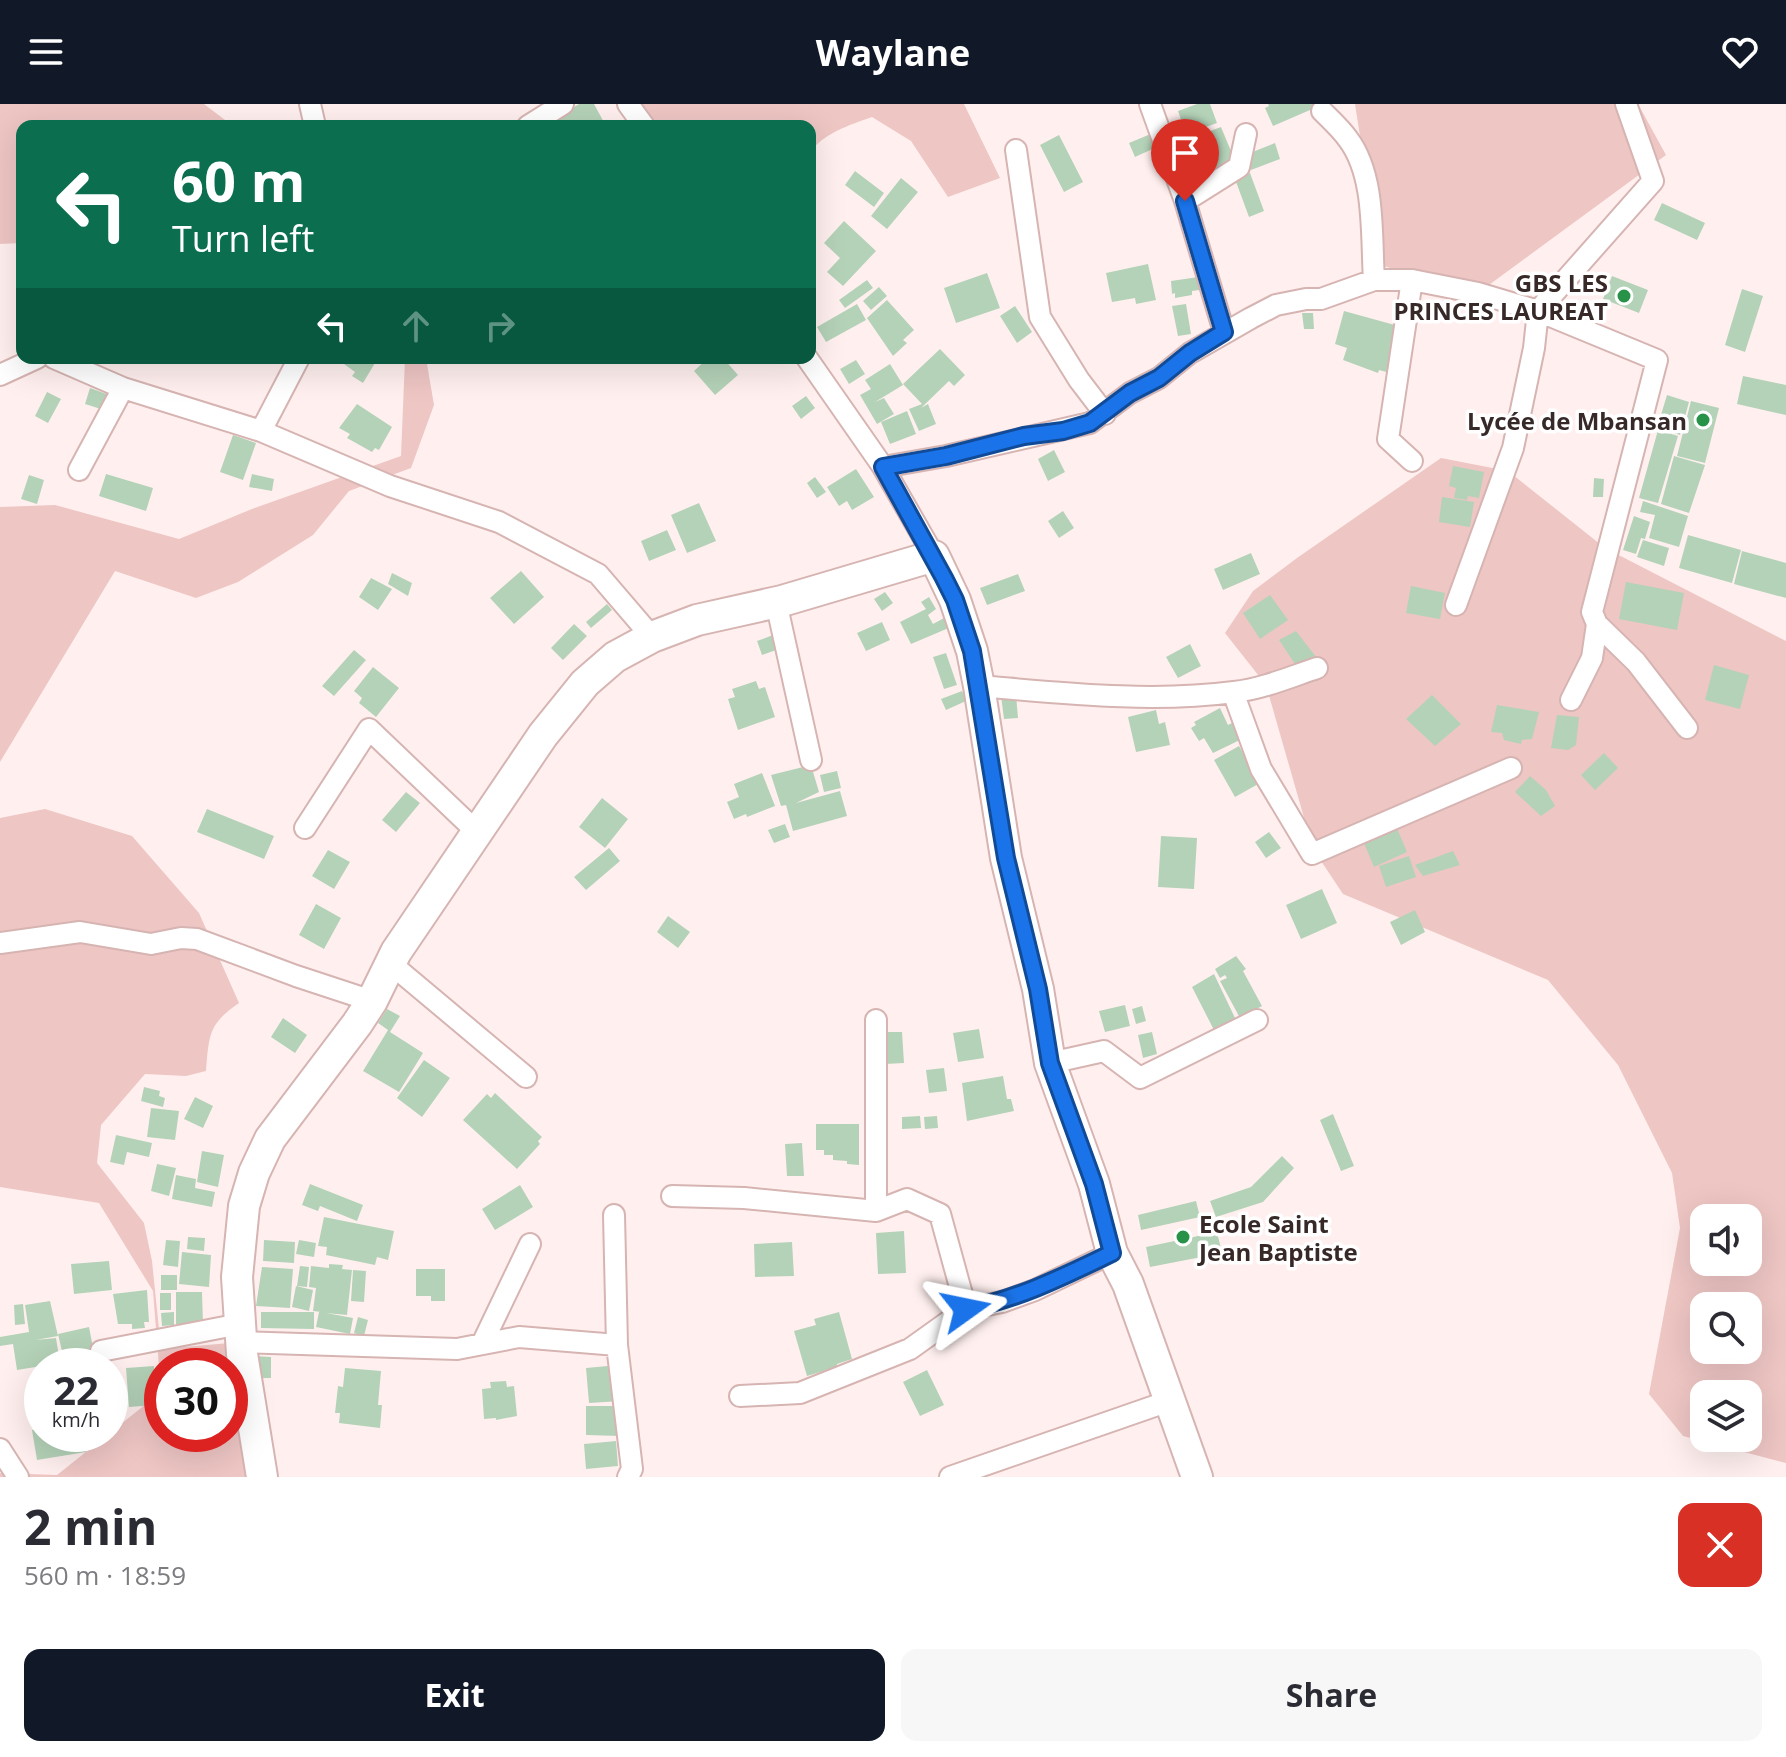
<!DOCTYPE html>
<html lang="en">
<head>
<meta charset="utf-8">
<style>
  body { margin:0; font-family:"Open Sans",sans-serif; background:#f7f7f7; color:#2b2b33; height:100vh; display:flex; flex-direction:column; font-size:30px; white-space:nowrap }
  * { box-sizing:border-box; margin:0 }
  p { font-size:26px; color:#7c7c81 }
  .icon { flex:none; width:44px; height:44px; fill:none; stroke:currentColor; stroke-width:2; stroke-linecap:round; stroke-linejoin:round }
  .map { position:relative; height:1373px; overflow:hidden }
  .sheet { display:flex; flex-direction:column; background:#fff; flex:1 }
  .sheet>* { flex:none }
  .top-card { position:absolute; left:16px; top:16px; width:800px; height:244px; border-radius:16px; box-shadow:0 8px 32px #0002; background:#0b6e4f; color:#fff; overflow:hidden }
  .buttons { position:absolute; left:1690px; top:1100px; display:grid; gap:16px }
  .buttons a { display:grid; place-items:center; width:72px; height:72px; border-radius:16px; background:#fff; box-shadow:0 8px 32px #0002; font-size:40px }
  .speed { position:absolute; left:24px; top:1244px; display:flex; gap:16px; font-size:40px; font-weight:700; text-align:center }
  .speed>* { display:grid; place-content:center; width:104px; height:104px; border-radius:50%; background:#fff; box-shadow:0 8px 32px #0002; line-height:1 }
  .speed small { font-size:20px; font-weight:400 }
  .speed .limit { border:12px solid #d22; background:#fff; color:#111 }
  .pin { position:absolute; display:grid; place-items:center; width:68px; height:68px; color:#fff; margin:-82px -34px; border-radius:50% 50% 50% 0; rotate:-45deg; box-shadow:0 0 8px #0007 }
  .pin .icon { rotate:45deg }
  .me { position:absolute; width:88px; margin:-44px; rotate:78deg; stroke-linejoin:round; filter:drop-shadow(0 0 6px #0008) }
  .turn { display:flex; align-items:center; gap:28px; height:168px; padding:0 24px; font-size:36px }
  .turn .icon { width:104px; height:104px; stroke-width:2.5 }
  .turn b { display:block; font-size:56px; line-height:68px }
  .lanes { display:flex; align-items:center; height:76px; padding:0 24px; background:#0003; justify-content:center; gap:40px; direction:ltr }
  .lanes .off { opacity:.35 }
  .round { display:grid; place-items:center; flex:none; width:84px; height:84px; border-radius:16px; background:#f7f7f7 }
  .head { display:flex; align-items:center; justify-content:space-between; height:136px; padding:0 24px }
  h1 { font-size:48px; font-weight:700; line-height:60px }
  .button { display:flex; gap:16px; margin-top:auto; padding:16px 24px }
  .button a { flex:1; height:92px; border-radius:16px; background:#111827; color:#fff; font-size:32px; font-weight:700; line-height:92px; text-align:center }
  .button a+a { background:#f7f7f7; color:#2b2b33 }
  header { display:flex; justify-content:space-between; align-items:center; height:104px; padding:0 24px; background:#111827; color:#fff; font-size:36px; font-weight:700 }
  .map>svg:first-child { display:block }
  .green { fill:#eec6c4; fill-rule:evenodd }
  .building { fill:#b4d2b8 }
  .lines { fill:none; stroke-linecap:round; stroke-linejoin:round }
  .street-casing { stroke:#d6b4b2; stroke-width:24 }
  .secondary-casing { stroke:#d6b4b2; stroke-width:34 }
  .street { stroke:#fff; stroke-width:20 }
  .secondary { stroke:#fff; stroke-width:30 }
  .route-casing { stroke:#114b97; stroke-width:20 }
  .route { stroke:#1a73e8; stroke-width:14 }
  .poi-dot { fill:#289249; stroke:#fff; stroke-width:3 }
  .labels { text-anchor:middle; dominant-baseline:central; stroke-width:7; stroke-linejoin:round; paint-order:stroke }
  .poi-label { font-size:24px; font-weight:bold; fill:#362928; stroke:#fff; text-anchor:end }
</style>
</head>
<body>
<header><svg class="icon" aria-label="menu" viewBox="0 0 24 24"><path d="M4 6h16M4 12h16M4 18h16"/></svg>Waylane<svg class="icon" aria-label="heart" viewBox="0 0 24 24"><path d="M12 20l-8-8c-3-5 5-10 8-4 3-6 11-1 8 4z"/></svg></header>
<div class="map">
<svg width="1786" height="1373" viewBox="0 0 1786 1373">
  <rect width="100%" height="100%" fill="#fff0ef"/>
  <path class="green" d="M0 0H204L233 22H22V139L0 140Z
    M632 0H964L1000 74 948 93 911 37 872 13C850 21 823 29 810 49V22H646Z
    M1355 0H1638L1666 51 1478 189 1380 161Z
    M405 254H426L434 301 411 364 349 387 313 431 238 478 196 494 115 467 0 658V403L55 401 179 435 252 405 401 352Z
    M1441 354 1508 367 1605 444 1786 537V1359L1683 1332 1649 1290 1680 1124 1672 1069 1618 961 1548 876 1343 790 1313 745 1266 581 1225 529 1253 487 1297 454ZM1704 1114H1748V1158H1704ZM1704 1202H1748V1246H1704ZM1704 1290H1748V1334H1704Z
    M45 705 132 732 199 809 239 899C208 920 209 932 206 967L186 972 145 970 101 1021 97 1059 144 1119 152 1157 161 1245 241 1238 259 1373H0V1369L57 1371 161 1288 153 1187 99 1099 0 1083V714ZM162 1262H230V1330H162Z"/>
  <path class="building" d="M579 0H594L606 22H561L556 14Z
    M1197 0H1210L1217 19 1186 30 1178 7Z
    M1268 0H1316L1317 3 1273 22 1265 4 1269 2Z
    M1221 23 1236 59 1212 68 1197 32Z
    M1153 29 1159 42 1135 53 1129 39Z
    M1059 31 1083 78 1064 88 1040 41Z
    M1275 39 1280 55 1251 66 1245 51Z
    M855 67 884 89 874 103 845 81Z
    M1250 69 1264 107 1249 113 1235 75Z
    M901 74 918 88 887 125 871 112Z
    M1662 99 1705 119 1697 136 1654 116Z
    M844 117 876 147 843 182 827 168 840 154 824 139Z
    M1148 160 1156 196 1136 200 1135 194 1112 198 1106 169Z
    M987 169 1000 204 956 219 944 184Z
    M1205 172 1207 185 1192 187V191L1175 194V189L1172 190 1171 177Z
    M1612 172 1648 186 1639 209 1603 195Z
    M867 176 873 184 845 204 839 196Z
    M879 183 887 192 871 206 863 197Z
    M1742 185 1763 192 1745 248 1725 241Z
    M887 196 914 226 903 236 907 239 893 252 867 214Z
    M857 200 866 216 826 238 817 223Z
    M1186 200 1191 230 1178 232 1172 202Z
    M1015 202 1032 228 1017 239 1000 212Z
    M1344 207 1402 223 1390 269 1379 266 1378 269 1343 256 1347 244 1335 240Z
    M1302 209H1313L1314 225H1304Z
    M940 245 965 271 954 282 949 277 921 304 928 300 936 320 919 327 909 305 922 300 903 280Z
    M348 254H378L363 279 352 272 355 268 344 260Z
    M708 254H723L738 271 715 291 694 267Z
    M856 256 865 270 849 280 840 265Z
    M890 260 903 281 875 298 884 294 894 310 877 320 860 291 871 285 865 276Z
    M1743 272 1786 281V311L1737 300Z
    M90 284 112 292 107 307 85 300Z
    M47 288 61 295 48 319 35 312Z
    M1667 291 1689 298 1680 331 1657 324Z
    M806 292 815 304 801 315 792 302Z
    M1691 297 1719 304 1705 359 1677 352Z
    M357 300 392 323 379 346 375 344 372 348 347 334 350 330 339 324Z
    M907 307 916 330 890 340 881 318Z
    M1658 326 1678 332 1658 399 1639 394Z
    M233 331 256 339 243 376 220 368Z
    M1054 346 1065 368 1048 377 1038 355Z
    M1674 352 1705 361 1689 409 1661 400Z
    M1453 362 1484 368 1479 394 1468 392 1467 396 1454 394 1456 384 1449 382Z
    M856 365 874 393 852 406 847 397 839 402 827 383Z
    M106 370 153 384 146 407 99 392Z
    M252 370 274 375 272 387 249 383Z
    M29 371 44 376 37 400 21 395Z
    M815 373 826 388 817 394 807 379Z
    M1594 374 1604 375 1603 393H1593Z
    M1442 393 1474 398 1470 423 1439 418Z
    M1643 397 1688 412 1679 443 1649 434 1655 411 1640 408Z
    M699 399 716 437 687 449 671 411Z
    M1063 407 1074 424 1059 434 1048 417Z
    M1634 412 1650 418 1645 435 1641 434 1636 450 1623 446Z
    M667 426 676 446 649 457 641 437Z
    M1688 431 1741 446 1732 479 1679 464Z
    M1643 436 1669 444 1664 462 1637 453Z
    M1742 447 1786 459V494L1734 480Z
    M1251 449 1260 470 1223 486 1214 465Z
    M521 467 544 493 514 520 490 494Z
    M392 469 412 479 408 492 388 480Z
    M1018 470 1025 487 987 501 980 484Z
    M371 474 392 485 378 506 359 493Z
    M1626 478 1684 489 1677 526 1619 515Z
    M1411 482 1445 489 1440 515 1406 509Z
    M885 488 893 499 882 507 874 495Z
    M1270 491 1288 516 1260 535 1243 509Z
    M929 493 936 505 928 511 933 520 946 513 951 523 911 540 900 518 926 505 921 498Z
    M607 500 612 506 591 524 586 518Z
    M882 518 890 536 866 547 857 529Z
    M574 520 587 532 563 556 551 544Z
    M1296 527 1320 558 1301 569 1279 536Z
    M773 531 779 545 762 551 757 537Z
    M1190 540 1201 562 1178 574 1166 553Z
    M354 546 366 556 334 592 322 582Z
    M946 549 957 581 944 585 933 553Z
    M1714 561 1749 571 1740 605 1705 596Z
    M373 563 399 584 376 613 359 599 362 594 354 587Z
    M756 577 759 585 765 583 775 613 738 626 728 595 735 593 732 585Z
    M962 587 966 597 946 606 941 595Z
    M1016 591 1018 614 1004 615 1001 592Z
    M1432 591 1461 620 1435 642 1406 615Z
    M1497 601 1539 608 1532 635 1522 636 1521 640 1504 636 1502 629 1491 628Z
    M1220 604 1228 621 1234 618 1242 635 1213 649 1204 634 1199 637 1191 624 1196 621 1194 618Z
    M1156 606 1159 620 1165 618 1170 641 1136 648 1128 613Z
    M1557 611 1579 613 1576 641 1568 646 1551 644Z
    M1239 642 1260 679 1235 693 1214 656Z
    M1604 649 1618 664 1595 686 1581 671Z
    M811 661 819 688 796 699 840 687 847 712 793 727 786 701 781 702 771 671Z
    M837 667 841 684 824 688 820 671Z
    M762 669 775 702 747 713 746 710 734 715 727 698 739 693 734 680Z
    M1530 672 1546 686 1555 702 1541 712 1515 688Z
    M406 688 420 699 396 728 382 716Z
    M602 694 628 715 605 744 579 723Z
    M207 705 274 732 264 755 197 728Z
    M785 720 790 733 774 739 768 726Z
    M1396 722 1407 748 1374 763 1363 737Z
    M1269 728 1281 744 1266 754 1255 738Z
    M1161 732 1197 734 1194 785 1158 783Z
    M609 744 620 757 586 786 574 773Z
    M328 746 350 758 334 785 312 772Z
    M1453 747 1460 761 1423 772 1415 761Z
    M1409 752 1416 773 1386 783 1379 762Z
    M1322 785 1337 819 1301 835 1286 801Z
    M316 800 341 814 324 845 299 831Z
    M1415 806 1425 828 1401 841 1390 818Z
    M668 812 690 828 678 844 657 828Z
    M1236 852 1246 865 1243 867 1262 902 1240 914 1220 877 1227 874 1225 871 1220 874 1215 865Z
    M1214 870 1236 916 1215 928 1192 883Z
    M1125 901 1130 922 1105 928 1099 907Z
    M1142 902 1146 917 1136 920 1132 905Z
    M387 905 400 912 390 928 423 949 399 988 363 967 388 926 378 919Z
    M283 914 307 931 295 949 271 933Z
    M979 925 984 954 958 958 953 929Z
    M884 928H902L904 959 885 960Z
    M1152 928 1157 950 1143 954 1138 931Z
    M424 956 450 974 422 1013 397 994Z
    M944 964 947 987 929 989 926 966Z
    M1003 972 1007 995H1011L1014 1007 967 1017 962 979Z
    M144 983 160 987 159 992 165 994 163 1003 141 997Z
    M495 989 542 1033 538 1037 540 1040 517 1065 463 1016 487 990 491 994Z
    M195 993 213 1002 203 1024 184 1015Z
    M151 1004 179 1007 175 1036 147 1033Z
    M1333 1010 1354 1062 1341 1067 1320 1016Z
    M920 1012 921 1024 902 1025V1013Z
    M937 1012 938 1024 925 1025 924 1013Z
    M816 1020H859V1061L847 1060V1057L833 1056V1051H824V1046H816Z
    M116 1031 152 1039 149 1053 127 1048 124 1061 110 1058Z
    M802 1039 804 1072H787L785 1040Z
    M202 1047 224 1051 218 1083 197 1078Z
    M1282 1052 1294 1064 1263 1098 1216 1113 1210 1097 1251 1083Z
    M157 1060 176 1064 169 1092 151 1087Z
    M176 1071 196 1075 195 1084 215 1088 212 1103 172 1095Z
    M310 1080 363 1101 357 1117 320 1102 318 1107 302 1101Z
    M520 1081 533 1103 495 1126 482 1105Z
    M1196 1097 1200 1113 1141 1126 1138 1111Z
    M324 1113 394 1127 388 1156 377 1153 375 1161 326 1151 327 1143 318 1142Z
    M904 1127 906 1169 878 1170 876 1129Z
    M1217 1128 1222 1149 1150 1163 1146 1143Z
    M188 1133 205 1134 204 1147 187 1145Z
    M166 1136 180 1137 178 1163 163 1161Z
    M264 1136 295 1138 294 1159 263 1157Z
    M299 1136 316 1139 314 1153 296 1150Z
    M792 1138 794 1172 755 1173 754 1140Z
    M182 1148 211 1151 209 1183 179 1180Z
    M109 1157 112 1186 74 1190 71 1160Z
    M329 1160 343 1161 342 1165 352 1166 347 1211 326 1209 353 1214 350 1230 316 1223 319 1208H321L313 1207 316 1184 309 1183 311 1162 329 1164Z
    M300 1162 309 1163 307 1183 297 1182Z
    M262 1163 293 1165 290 1204 256 1202Z
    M416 1165H445V1197H431V1192H416Z
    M353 1166 366 1167 364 1198 351 1197Z
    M161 1171H177V1186H161Z
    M296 1182 313 1186 309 1207 292 1203Z
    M147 1186 149 1218H144L145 1224 132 1225V1220H118L113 1190Z
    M176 1188H202L203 1220H176Z
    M160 1189H171V1206H160Z
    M50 1197 58 1232 35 1236 56 1234 60 1259 17 1266 13 1240 0 1242V1233L29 1228 25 1201Z
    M23 1200 25 1220 15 1221 14 1201Z
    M174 1208V1221L162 1222 161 1209Z
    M261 1208H314V1225L261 1224Z
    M839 1208 852 1255 837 1260V1263L807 1272 794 1227 816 1221 814 1215Z
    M358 1213 368 1216 364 1232 354 1229Z
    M89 1223 95 1254 65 1260 58 1230Z
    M254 1252 271 1253V1274H254Z
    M619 1261 622 1297 589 1299 586 1264Z
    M154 1262 156 1301 129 1303 126 1264Z
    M110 1263 122 1310 110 1312Z
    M345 1264 381 1267 378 1301H382L380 1324 339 1319 340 1309H335L338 1282 343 1283Z
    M927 1266 944 1301 920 1312 903 1278Z
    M506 1277 507 1283 514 1282 517 1312 496 1316V1314L484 1315 482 1285 491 1284 490 1278Z
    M586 1302H620V1332L586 1331Z
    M42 1325V1330H83L86 1348 37 1356 32 1326Z
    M616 1337 618 1362 586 1365 584 1340Z"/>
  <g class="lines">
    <g class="street-casing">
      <path id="street" d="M310 0 315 22
        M628 0 644 22
        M1150 0 1185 97 1224 228
        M1322 7C1331 16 1341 25 1348 35 1376 72 1371 132 1374 176
        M528 22 563 0
        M1016 46 1040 213 1079 276 1105 310
        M1185 97 1239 63 1246 30
        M1412 176 1388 335 1412 357
        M54 254 123 284 261 327 390 382 499 418 598 470 652 533
        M807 254 883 363 934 452
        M0 271 37 254
        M261 327 299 254
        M883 363 946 352 1090 319 1130 289 1159 274 1190 249 1251 214 1276 201 1306 195H1321L1374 176H1412L1478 189 1538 207 1657 256 1592 508 1597 520 1636 558 1687 624
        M79 366 123 284
        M776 498 811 656
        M1456 501 1513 344 1534 244 1538 207 1653 77 1626 0
        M979 582C1063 589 1150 599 1234 588 1262 585 1290 573 1317 564
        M1233 588 1261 665 1312 750 1511 664
        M1571 596 1592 554 1597 520
        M305 724 369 625 478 729
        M0 839 80 828 151 840 181 834 197 835 296 872 372 897
        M390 859 526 973
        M1050 959 1104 947 1140 974 1257 916
        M672 1092 744 1094 876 1107 907 1095 940 1110 966 1205
        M876 1107V916
        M614 1111 617 1241 632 1365 628 1373
        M241 1238 457 1245 519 1233 617 1241
        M482 1240 530 1140
        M101 1247 240 1220
        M740 1292 800 1289 910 1245 966 1205 1002 1198 1035 1186 1112 1149
        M0 1345 18 1373
        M950 1373 1169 1297"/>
    </g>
    <g class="secondary-casing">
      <path id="secondary" d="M262 1373 242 1250 237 1173 244 1102 254 1069 270 1035 357 920 372 897 396 848 543 631 585 579 615 553 652 533 697 516 782 497 934 452 955 496 972 547 979 582 1006 754 1038 885 1050 959 1094 1080 1112 1149 1128 1180 1197 1373"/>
    </g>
    <use href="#street" class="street"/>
    <use href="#secondary" class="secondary"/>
  </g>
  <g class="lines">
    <g class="route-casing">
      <path id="route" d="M966 1205C1019 1195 1064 1172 1112 1149L1094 1080 1050 959 1038 885 1006 754 972 547 955 496 944 474 883 363 946 352 1024 332 1063 327 1090 319 1130 289 1159 274 1190 249 1224 228 1185 97"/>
    </g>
    <use href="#route" class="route"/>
  </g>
  <g class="poi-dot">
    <circle cx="1624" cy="192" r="8"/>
    <circle cx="1703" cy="316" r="8"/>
    <circle cx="1183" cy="1133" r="8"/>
  </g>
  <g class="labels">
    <g class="poi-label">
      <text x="1608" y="178">GBS LES<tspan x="1608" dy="28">PRINCES LAUREAT</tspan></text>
      <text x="1687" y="316">Lycée de Mbansan</text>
      <text x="1199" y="1119" text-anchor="start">Ecole Saint<tspan x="1199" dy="28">Jean Baptiste</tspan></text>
    </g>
  </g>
</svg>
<div class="buttons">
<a><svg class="icon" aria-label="sound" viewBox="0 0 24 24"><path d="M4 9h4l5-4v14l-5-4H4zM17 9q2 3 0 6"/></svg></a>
<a><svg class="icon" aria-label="search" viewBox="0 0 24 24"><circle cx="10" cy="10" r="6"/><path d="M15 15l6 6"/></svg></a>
<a><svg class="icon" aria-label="layers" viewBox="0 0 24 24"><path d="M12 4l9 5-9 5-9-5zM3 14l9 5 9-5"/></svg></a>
</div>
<div class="speed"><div>22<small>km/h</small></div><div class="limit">30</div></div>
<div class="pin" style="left:1185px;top:97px;background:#d93025"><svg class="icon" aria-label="arrive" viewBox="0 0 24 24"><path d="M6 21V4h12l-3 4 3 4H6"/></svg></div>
<svg class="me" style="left:966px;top:1205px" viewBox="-20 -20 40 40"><path d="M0-17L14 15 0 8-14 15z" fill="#1a73e8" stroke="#fff" stroke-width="4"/></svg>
<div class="top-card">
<div class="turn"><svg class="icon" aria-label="left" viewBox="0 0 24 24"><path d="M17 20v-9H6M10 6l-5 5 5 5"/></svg><div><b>60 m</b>Turn left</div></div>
<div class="lanes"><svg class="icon" aria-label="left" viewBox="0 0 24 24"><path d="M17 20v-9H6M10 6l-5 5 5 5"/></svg><svg class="icon off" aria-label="ahead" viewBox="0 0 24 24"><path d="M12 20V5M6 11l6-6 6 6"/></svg><svg class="icon off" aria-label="right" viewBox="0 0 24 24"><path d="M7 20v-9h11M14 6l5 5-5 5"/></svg></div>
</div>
</div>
<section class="sheet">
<div class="head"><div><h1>2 min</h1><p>560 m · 18:59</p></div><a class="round" style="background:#d93025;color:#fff"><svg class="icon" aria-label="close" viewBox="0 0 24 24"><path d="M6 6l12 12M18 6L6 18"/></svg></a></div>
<div class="button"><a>Exit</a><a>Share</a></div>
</section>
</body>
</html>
